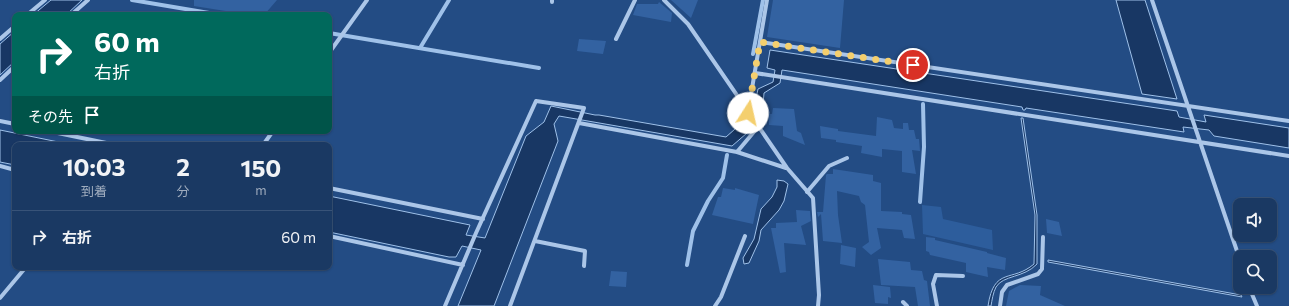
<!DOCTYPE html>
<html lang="ja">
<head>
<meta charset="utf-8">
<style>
  body { margin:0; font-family:Commissioner,"Noto Sans JP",sans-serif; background:#27446c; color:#f1f3f6; height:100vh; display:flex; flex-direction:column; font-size:15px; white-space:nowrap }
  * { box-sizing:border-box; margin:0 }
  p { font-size:13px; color:#9facbe }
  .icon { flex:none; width:22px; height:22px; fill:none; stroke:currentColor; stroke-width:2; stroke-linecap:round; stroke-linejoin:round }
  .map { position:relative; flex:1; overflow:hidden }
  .side { position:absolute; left:12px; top:142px; width:320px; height:128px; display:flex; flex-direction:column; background:#1a3963; border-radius:8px; box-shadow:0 1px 3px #0004,0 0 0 1px #385378 }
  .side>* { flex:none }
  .top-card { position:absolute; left:12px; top:12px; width:320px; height:122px; border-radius:8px; box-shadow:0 1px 3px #0004,0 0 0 1px #385378; background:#00695c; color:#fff; overflow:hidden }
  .buttons { position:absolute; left:1233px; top:198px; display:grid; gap:8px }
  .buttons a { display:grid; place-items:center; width:44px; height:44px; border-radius:8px; background:#1a3963; box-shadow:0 1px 3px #0004,0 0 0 1px #385378; font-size:20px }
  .pin { position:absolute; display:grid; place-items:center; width:34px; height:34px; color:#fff; margin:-17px; border:2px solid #fff; border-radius:50%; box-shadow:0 1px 4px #0007 }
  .me { position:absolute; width:44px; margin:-22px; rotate:10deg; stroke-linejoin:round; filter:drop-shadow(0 0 3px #0008) }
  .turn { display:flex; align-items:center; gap:14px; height:84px; padding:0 16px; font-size:18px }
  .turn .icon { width:52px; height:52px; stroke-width:2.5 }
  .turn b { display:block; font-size:28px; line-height:34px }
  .then { display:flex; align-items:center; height:38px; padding:0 16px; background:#0003; gap:8px; font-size:15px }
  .eta { display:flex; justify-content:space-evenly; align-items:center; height:68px; text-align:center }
  .eta b { font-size:24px; font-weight:700; line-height:28px }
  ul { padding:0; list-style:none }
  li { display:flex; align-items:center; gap:12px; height:52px; padding:0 16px; border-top:1px solid #385378 }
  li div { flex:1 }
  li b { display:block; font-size:15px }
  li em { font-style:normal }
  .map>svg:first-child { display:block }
  .green { fill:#2d5d9c }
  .water { fill:#183764; stroke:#9fc1e9 }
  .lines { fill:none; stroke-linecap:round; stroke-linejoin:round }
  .stream { stroke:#9fc1e9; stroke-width:4 }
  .building { fill:#3362a1 }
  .street { stroke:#abc6e8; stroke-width:4 }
  .route { stroke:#f4cf6e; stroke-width:7; stroke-dasharray:0 12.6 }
</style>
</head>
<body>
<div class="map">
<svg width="1289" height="306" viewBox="0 0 1289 306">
  <rect width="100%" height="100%" fill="#234c84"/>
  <path class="green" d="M922 205 941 207 943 219 992 230 993 250 923 234Z"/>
  <path class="water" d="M51 0H82L66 15H33Z
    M1116 0H1145L1177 99 1142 94Z
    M15 31V61L0 75V44Z
    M770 50 1177 111 1179 117 1206 122 1204 115 1289 128V148L1214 136 1209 130 1183 127 1184 132 1026 108 1025 110H1023L1022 107 782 70 780 83 764 93 762 116 750 126 747 133 732 146 559 116 554 124 558 141 494 306H458L481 250 462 246 456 257H449L329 232V196L470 225 466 235 485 238 526 136 544 122 551 106 595 115H599L726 137 753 113 758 89 773 82 775 70 767 68Z
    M1021 118H1023L1037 215V264C1024 278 1003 275 996 287 993 293 992 300 991 306H988C994 266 1012 283 1034 264L1035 215Z
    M0 130 73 145H15V165L0 162Z
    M777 180 784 181 788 184 784 201 779 210 761 230 759 241 749 263 744 264 743 258 754 239 761 209 772 197 777 187Z
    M1048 260 1241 295 1242 297 1048 262Z"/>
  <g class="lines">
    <path class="stream" d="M132 0 221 15
      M329 33 539 68
      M420 48 449 0
      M753 54 763 0
      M920 202 924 147 923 104
      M687 265 693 231 708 201 723 178 727 155"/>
  </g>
  <path class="building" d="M194 0H277L264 15H251L194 6Z
    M671 0H698L691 18Z
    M773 0H844L840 48 767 37Z
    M659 2 672 13 671 22 633 15 637 4H658Z
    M579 39 606 41 603 54 577 51Z
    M773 108 794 109 797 131 801 133 805 145 783 136V126L769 125V114H772Z
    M877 117 892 120 894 128 903 129V123H908L909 130H914L916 139H919L920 151 912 150 916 174 902 172V151L882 149V157L861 153 862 146 836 142V140L821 138 820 126 838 129V131L876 136Z
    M833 169 873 175V181L881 183V211L902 212V214L911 215 915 239 904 238 902 230 877 228 881 248 871 255 862 247 869 242 865 205 861 202 859 196 837 191 838 215 842 243 823 241 821 214 818 217 817 212H823L826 175 827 174H833Z
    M723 188 735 190V188L759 195 753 224 712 215 718 197H721Z
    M796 210 810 211 811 221 801 226 806 245 784 243 786 272 780 273 771 228H776V223L797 222Z
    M1046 219 1059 222 1062 236 1047 233Z
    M926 237 935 238V240L987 252V253L1006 258 1005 270 987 267 988 277 966 272V263L930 255 929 252 926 251Z
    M841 245 856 248 855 267 840 264Z
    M878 259 910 262 911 270 922 271 924 280 927 281 930 306H918L915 287 881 285Z
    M611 271 627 272 626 287 609 286Z
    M873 285 890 287 891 298 888 297V304L875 303Z
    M1020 285 1041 286 1040 295 1065 306H1006L1009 291Z"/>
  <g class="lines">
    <path class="street" d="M552 0V2
      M664 0 688 24 787 168 813 198 819 295 818 306
      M1152 0 1240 260
      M27 15 45 0
      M71 15 88 0
      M0 39 15 26
      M616 39 635 0
      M760 42 1289 121
      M329 53 367 0
      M755 73 1289 156
      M0 80 15 66
      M748 112 767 0
      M0 121 15 124
      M579 123 737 152 786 168
      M48 131 116 145
      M263 145 273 131
      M737 152 758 127
      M0 166 15 170
      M329 188 483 219
      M807 192 829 166 847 158
      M329 236 463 265
      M535 241 585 251 584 266
      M1249 287 1257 306
      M0 298 26 267
      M903 302 907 306
      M445 306 476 233 536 101 584 108 510 306
      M715 306 721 297 745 236
      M937 306 933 284 936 275 963 276
      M1000 306 1002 292 1007 285 1038 274 1042 269 1043 237"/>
  </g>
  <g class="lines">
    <path class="route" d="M748 113 760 42 913 65"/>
  </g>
</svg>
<div class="buttons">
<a><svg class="icon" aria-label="sound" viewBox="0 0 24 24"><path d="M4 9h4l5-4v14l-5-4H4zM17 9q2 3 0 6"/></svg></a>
<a><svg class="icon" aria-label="search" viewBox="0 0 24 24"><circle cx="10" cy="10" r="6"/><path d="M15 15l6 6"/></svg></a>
</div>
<div class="pin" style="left:913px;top:65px;background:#d93025"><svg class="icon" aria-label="arrive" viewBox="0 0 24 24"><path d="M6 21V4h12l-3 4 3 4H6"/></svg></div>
<svg class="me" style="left:748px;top:113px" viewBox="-20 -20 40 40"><circle r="19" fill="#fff"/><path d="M0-13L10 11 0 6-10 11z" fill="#f4cf6e"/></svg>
<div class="top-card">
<div class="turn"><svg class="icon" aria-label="right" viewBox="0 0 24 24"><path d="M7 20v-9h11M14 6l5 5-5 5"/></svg><div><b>60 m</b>右折</div></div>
<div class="then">その先<svg class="icon" aria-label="arrive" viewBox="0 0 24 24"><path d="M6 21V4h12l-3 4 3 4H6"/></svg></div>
</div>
<section class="side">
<div class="eta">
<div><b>10:03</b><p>到着</p></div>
<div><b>2</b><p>分</p></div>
<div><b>150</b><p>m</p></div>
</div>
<ul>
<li><svg class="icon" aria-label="right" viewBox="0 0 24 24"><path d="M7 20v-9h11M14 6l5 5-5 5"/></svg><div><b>右折</b></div><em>60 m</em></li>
</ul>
</section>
</div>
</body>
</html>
